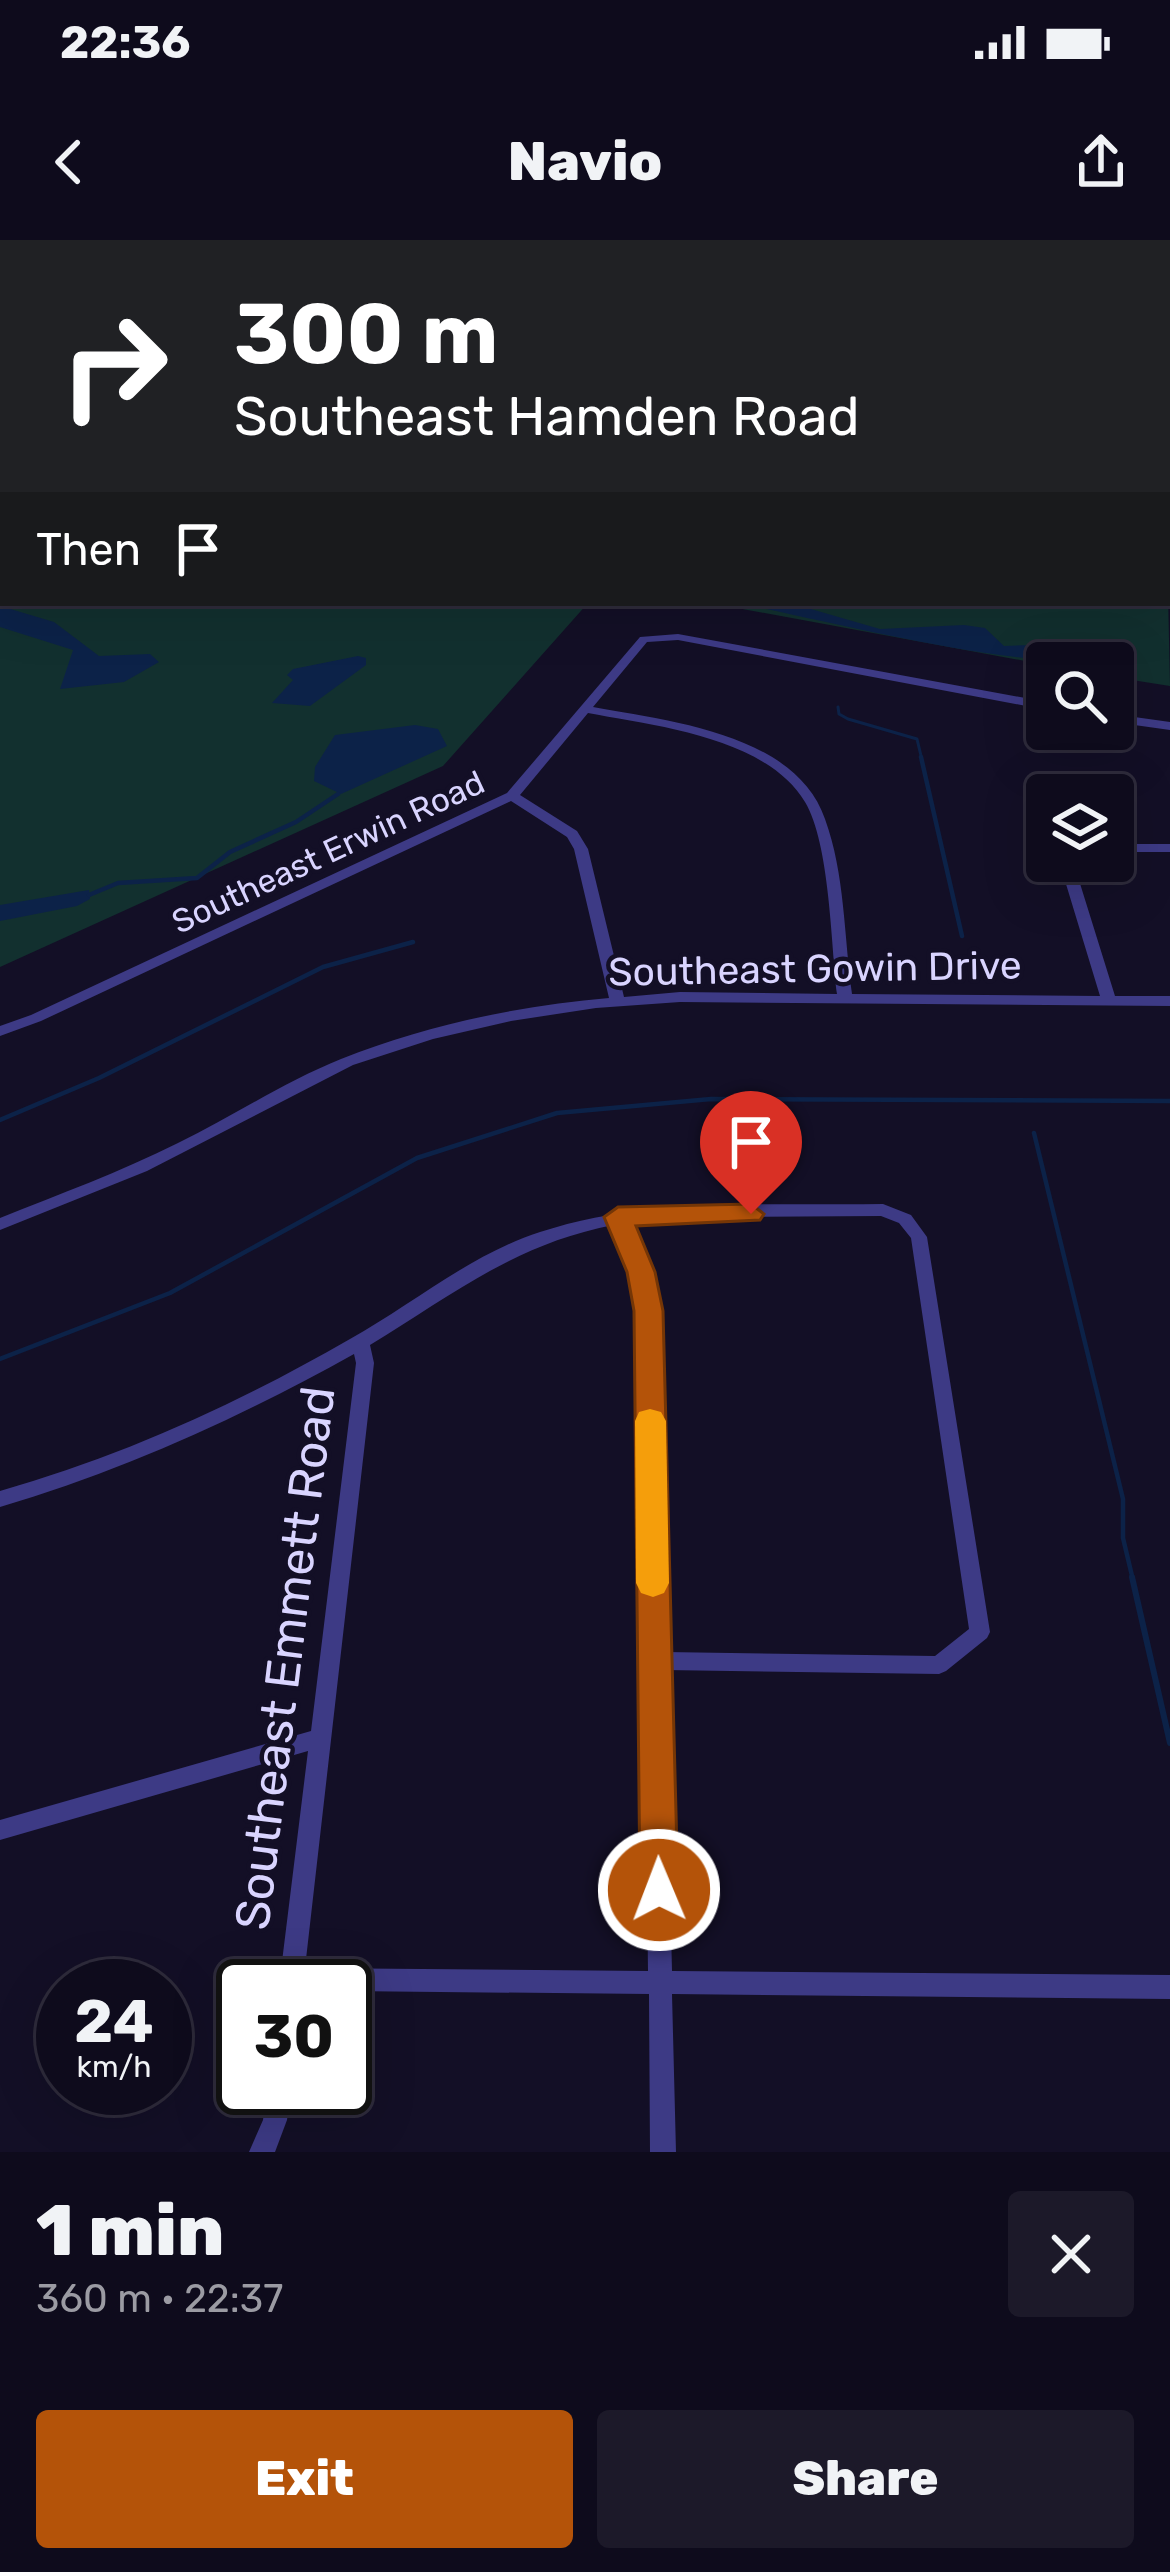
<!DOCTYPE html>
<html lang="en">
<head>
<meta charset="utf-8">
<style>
  body { margin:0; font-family:Rubik,sans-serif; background:#1c1929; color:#f1f3f6; height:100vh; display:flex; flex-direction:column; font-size:45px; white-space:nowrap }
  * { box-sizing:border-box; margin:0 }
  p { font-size:39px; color:#9b9ba3 }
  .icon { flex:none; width:66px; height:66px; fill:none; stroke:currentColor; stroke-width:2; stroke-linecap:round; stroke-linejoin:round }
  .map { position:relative; height:1912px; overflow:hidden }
  .details { display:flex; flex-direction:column; background:#0e0b1c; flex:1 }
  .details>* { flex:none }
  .hud { position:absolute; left:0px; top:0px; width:1170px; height:366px; box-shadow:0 12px 48px #0002,0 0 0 3px #2e2b3b; background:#202124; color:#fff; overflow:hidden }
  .controls { position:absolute; left:1026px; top:402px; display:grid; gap:24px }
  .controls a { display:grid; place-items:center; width:108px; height:108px; border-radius:12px; background:#0e0b1c; box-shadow:0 12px 48px #0002,0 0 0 3px #2e2b3b; font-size:60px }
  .speed { position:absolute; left:36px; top:1719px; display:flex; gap:24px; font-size:60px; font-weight:700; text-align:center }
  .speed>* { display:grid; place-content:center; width:156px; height:156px; border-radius:50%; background:#0e0b1c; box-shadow:0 12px 48px #0002,0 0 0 3px #2e2b3b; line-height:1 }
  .speed small { font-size:30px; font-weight:400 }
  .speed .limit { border:6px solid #111; border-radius:18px; background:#fff; color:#111 }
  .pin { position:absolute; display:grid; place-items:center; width:102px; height:102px; color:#fff; margin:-123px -51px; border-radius:50% 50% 50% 0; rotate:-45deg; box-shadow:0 0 12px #0007 }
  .pin .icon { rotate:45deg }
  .me { position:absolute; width:132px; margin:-66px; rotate:359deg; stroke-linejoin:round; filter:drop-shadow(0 0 9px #0008) }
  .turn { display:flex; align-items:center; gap:42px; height:252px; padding:0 36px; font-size:54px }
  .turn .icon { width:156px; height:156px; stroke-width:2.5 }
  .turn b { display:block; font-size:84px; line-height:102px }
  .then { display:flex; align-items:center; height:114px; padding:0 36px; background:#0003; gap:24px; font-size:45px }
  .round { display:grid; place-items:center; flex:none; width:126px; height:126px; border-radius:12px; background:#1c1929 }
  .head { display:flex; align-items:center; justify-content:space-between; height:204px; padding:0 36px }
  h1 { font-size:72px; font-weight:800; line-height:90px }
  .cta { display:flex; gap:24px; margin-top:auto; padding:24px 36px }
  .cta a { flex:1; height:138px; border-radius:12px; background:#b45309; color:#fff; font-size:48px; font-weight:800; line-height:138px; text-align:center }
  .cta a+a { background:#1c1929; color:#f1f3f6 }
  .status { display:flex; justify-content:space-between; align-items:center; height:84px; padding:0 60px; background:#0e0b1c; direction:ltr }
  .status svg { height:33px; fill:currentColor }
  header { display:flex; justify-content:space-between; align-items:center; height:156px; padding:0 36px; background:#0e0b1c; font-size:54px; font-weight:800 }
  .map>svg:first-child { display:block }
  .green { fill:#12302f }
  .water { fill:#0c2248 }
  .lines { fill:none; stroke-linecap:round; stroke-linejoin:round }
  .stream-far2 { stroke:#0c2248; stroke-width:3 }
  .stream-far1 { stroke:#0c2248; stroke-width:4.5 }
  .stream { stroke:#0c2248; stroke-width:6 }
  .street { fill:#3d3a85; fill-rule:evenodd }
  .secondary { fill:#6f6bff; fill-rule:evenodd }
  .route { fill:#b45309; stroke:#753606; stroke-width:3 }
  .slow { fill:#f59e0b }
  .labels { text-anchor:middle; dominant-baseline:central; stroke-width:9; stroke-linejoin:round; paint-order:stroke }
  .far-street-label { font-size:33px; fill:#d9d4ff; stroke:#130f26 }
  .street-label { font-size:39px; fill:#d9d4ff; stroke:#130f26 }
  .near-street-label { font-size:48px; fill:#d9d4ff; stroke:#130f26 }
</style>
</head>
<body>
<div class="status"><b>22:36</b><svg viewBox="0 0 49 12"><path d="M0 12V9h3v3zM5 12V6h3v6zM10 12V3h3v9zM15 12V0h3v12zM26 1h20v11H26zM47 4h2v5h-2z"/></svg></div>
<header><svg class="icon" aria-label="back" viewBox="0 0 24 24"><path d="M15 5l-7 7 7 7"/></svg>Navio<svg class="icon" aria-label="share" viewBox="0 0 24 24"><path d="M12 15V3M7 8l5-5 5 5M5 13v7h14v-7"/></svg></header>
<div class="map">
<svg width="1170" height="1912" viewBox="0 0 1170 1912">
  <rect width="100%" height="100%" fill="#130f26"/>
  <path class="green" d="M0 204 3 363H588L443 526 0 727Z
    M1167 304 1170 446 1113 437V423L1047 425 710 363H1167Z"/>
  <path class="water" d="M0 353 7 368 54 382 99 416 150 414 159 422 124 442 60 449 73 410 0 387Z
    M739 363H790L880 389 964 385 985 388 1004 406 1066 404 1107 423C991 423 853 387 739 363Z
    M358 416 366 418V425L310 466 272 463 293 440 287 435 293 429Z
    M415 485 438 489 447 506 341 554 314 541 315 527 335 495Z
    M89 650 90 659 77 666 0 681V665Z"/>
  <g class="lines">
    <path class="stream-far2" d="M838 467 839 474 848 479 917 499 922 520"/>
    <path class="stream-far1" d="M921 517 962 696
      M89 655 118 643 197 638 230 612 296 582 338 554
      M0 880 99 838 323 727 413 702
      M1034 893 1123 1259V1298L1133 1340
      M0 1119 170 1053 417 918 557 873 711 859 1170 861"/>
    <path class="stream" d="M1132 1337 1170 1503"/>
    <path class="street" d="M637 0H654L647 3H630Z
      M826 0H837L832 3H821Z
      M906 0H914L916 3H908Z
      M1014 0H1022L1024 3H1016Z
      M0 30H3V34H0Z
      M0 168H3V174H0Z
      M678 394 1047 462V470L678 400 647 402 593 467C670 481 796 494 825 579 845 634 844 696 852 754L1100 756 1059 621H1073L1115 756H1170V766L680 762 596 768 511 781 433 799 353 825 147 931 0 990V978C60 954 120 932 178 903 233 876 284 842 341 819 426 785 518 766 609 758L574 609 567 597 511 561 41 781 0 796V786L31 775 507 553 640 397ZM588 473C656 486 766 497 805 562 830 604 831 704 837 754L680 752 624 757 588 609 577 591 520 555Z
      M1113 474 1170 482V490L1113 482Z
      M1113 604H1170V612H1113Z
      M883 964 911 975 927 997 990 1392 987 1398 946 1431 939 1434 665 1430 672 1731 1170 1735V1759L672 1754 676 1912H650L649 1754 345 1751V1746H279L308 1511 0 1600V1580L311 1491 356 1123 354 1114C241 1177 125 1230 0 1267V1251C123 1216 239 1163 350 1099 413 1064 471 1014 540 992 650 956 768 966 883 964ZM881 976 899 983 911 998 969 1389 935 1416 665 1412 658 1071 650 1032 629 983 708 977ZM613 985 632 1032 640 1071 648 1731 305 1728 374 1123 370 1105C454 1054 513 1005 613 985Z
      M267 1848H291L287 1880 275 1912H249L263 1880Z"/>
    <path class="secondary" d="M482 0H496L499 3H485Z
      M1167 266H1170V276H1167Z"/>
  </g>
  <path class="route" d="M751 964 764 974 760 980 636 986 655 1032 663 1071 678 1650 672 1662 659 1668 646 1662 640 1650 634 1071 627 1032 604 977 618 967Z"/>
  <path class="slow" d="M650 1169 661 1172 666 1181 669 1343 664 1353 653 1357 641 1353 636 1343 635 1181 639 1172Z"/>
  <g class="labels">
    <g class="far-street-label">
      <text transform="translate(328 612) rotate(-25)">Southeast Erwin Road</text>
    </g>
    <g class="street-label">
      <text transform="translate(815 729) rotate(-1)">Southeast Gowin Drive</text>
    </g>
    <g class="near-street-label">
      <text transform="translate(285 1418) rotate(-83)">Southeast Emmett Road</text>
    </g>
  </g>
</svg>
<div class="controls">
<a><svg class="icon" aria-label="search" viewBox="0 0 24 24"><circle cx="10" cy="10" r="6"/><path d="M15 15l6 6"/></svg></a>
<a><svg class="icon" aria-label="layers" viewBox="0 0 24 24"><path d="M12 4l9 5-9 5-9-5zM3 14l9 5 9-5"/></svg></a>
</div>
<div class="speed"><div>24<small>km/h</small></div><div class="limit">30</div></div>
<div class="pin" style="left:751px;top:974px;background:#d93025"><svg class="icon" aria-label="arrive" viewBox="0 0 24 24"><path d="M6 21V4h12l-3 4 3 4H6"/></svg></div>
<svg class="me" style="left:659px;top:1650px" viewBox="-20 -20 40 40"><circle r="17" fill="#b45309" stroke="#fff" stroke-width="3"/><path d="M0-11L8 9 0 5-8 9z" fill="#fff"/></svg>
<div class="hud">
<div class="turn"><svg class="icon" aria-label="right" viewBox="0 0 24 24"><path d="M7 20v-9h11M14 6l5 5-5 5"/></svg><div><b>300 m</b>Southeast Hamden Road</div></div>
<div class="then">Then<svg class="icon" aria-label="arrive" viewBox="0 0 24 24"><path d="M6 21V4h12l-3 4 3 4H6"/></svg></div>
</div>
</div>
<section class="details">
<div class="head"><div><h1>1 min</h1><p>360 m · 22:37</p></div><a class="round"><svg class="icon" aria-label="close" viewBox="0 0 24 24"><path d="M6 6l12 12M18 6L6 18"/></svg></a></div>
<div class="cta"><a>Exit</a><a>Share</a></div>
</section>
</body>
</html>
